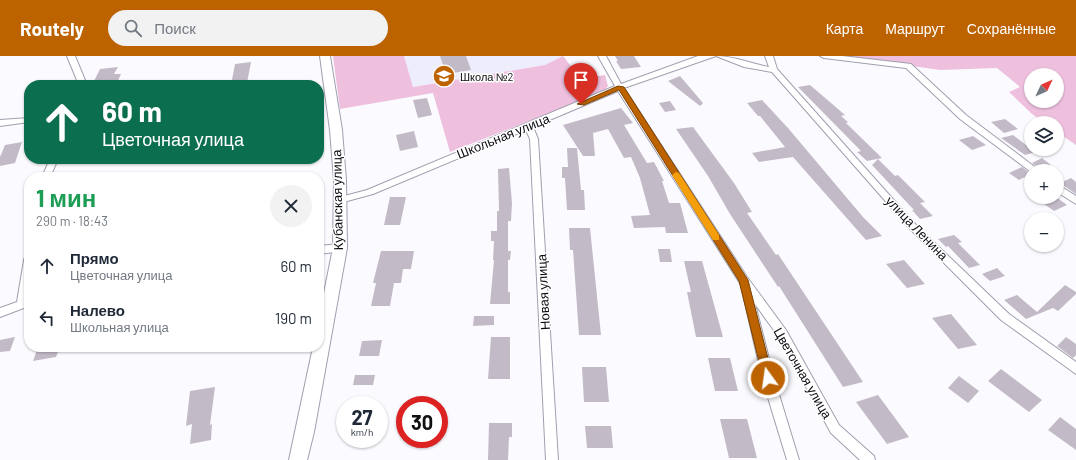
<!DOCTYPE html>
<html lang="ru">
<head>
<meta charset="utf-8">
<style>
  body { margin:0; font-family:Barlow,sans-serif; background:#f2f2f3; color:#1f2937; height:100vh; display:flex; flex-direction:column; font-size:15px; white-space:nowrap }
  * { box-sizing:border-box; margin:0 }
  p { font-size:13px; color:#747a83 }
  .icon { flex:none; width:22px; height:22px; fill:none; stroke:currentColor; stroke-width:2; stroke-linecap:round; stroke-linejoin:round }
  .map { position:relative; flex:1; overflow:hidden }
  .sheet { position:absolute; left:24px; top:116px; width:300px; height:180px; display:flex; flex-direction:column; background:#fff; border-radius:16px; box-shadow:0 1px 3px #0004 }
  .sheet>* { flex:none }
  .top-card { position:absolute; left:24px; top:24px; width:300px; height:84px; border-radius:16px; box-shadow:0 1px 3px #0004; background:#0b6e4f; color:#fff; overflow:hidden }
  .needle { width:26px; rotate:46deg }
  .tools { position:absolute; left:1024px; top:12px; display:grid; gap:8px }
  .tools a { display:grid; place-items:center; width:40px; height:40px; border-radius:50%; background:#fff; box-shadow:0 1px 3px #0004; font-size:20px }
  .speed { position:absolute; left:336px; top:340px; display:flex; gap:8px; font-size:20px; font-weight:700; text-align:center }
  .speed>* { display:grid; place-content:center; width:52px; height:52px; border-radius:50%; background:#fff; box-shadow:0 1px 3px #0004; line-height:1 }
  .speed small { font-size:10px; font-weight:400 }
  .speed .limit { border:6px solid #d22; background:#fff; color:#111 }
  .pin { position:absolute; display:grid; place-items:center; width:34px; height:34px; color:#fff; margin:-41px -17px; border-radius:50% 50% 50% 0; rotate:-45deg; box-shadow:0 0 4px #0007 }
  .pin .icon { rotate:45deg }
  .me { position:absolute; width:44px; margin:-22px; rotate:346deg; stroke-linejoin:round; filter:drop-shadow(0 0 3px #0008) }
  .turn { display:flex; align-items:center; gap:14px; height:84px; padding:0 12px; font-size:18px }
  .turn .icon { width:52px; height:52px; stroke-width:2.5 }
  .turn b { display:block; font-size:28px; line-height:34px }
  .round { display:grid; place-items:center; flex:none; width:42px; height:42px; border-radius:21px; background:#f2f2f3 }
  .head { display:flex; align-items:center; justify-content:space-between; height:68px; padding:0 12px }
  h1 { font-size:24px; font-weight:700; line-height:30px; color:#1e9e55 }
  ul { padding:0; list-style:none }
  li { display:flex; align-items:center; gap:12px; height:52px; padding:0 12px }
  li div { flex:1 }
  li b { display:block; font-size:15px }
  li em { font-style:normal }
  header { display:flex; align-items:center; gap:24px; box-sizing:border-box; height:56px; padding:0 20px; background:#bc6300; color:#fff }
  header strong { font-size:19px }
  nav { display:flex; gap:22px; margin-inline-start:auto; font-size:14px }
  .search { width:280px; height:36px; background:#f2f2f3; display:flex; align-items:center; gap:10px; box-sizing:border-box; padding:0 14px; border-radius:22px; color:#747a83; font-size:15px }
  .map>svg:first-child { display:block }
  .built { fill:#ededfb }
  .green { fill:#eec0de; fill-rule:evenodd }
  .building { fill:#c3bac8 }
  .lines { fill:none; stroke-linecap:round; stroke-linejoin:round }
  .street-casing { stroke:#a09faf; stroke-width:2 }
  .secondary-casing { stroke:#a09faf; stroke-width:2 }
  .street { fill:#fff; fill-rule:evenodd }
  .secondary { fill:#fff; fill-rule:evenodd }
  .route { fill:#bc6300; stroke:#7a4000 }
  .slow { fill:#f59e0b }
  .labels { text-anchor:middle; dominant-baseline:central; stroke-width:3; stroke-linejoin:round; paint-order:stroke }
  .far-poi-label { font-size:11px; fill:#0b0b10; stroke:#fff; text-anchor:start }
  .street-label { font-size:13px; fill:#0b0b10; stroke:#fff }
</style>
</head>
<body>
<header>
<strong>Routely</strong>
<div class="search"><svg class="icon" aria-label="search" viewBox="0 0 24 24"><circle cx="10" cy="10" r="6"/><path d="M15 15l6 6"/></svg>Поиск</div>
<nav><a>Карта</a><a>Маршрут</a><a>Сохранённые</a></nav>
</header>
<div class="map">
<svg width="1076" height="404" viewBox="0 0 1076 404">
  <rect width="100%" height="100%" fill="#fbfbff"/>
  <path class="built" d="M404 0H563L545 9 413 31Z"/>
  <path class="green" d="M333 0H404L413 31 545 9 563 0 581 23 605 19 608 30 603 36 450 96 433 37 340 53Z
    M842 0H1076V89L1057 76V67H1044L1032 58 1009 36 1020 31 997 12 940 14ZM1031 19H1057V45H1031Z"/>
  <path class="building" d="M440 0H466L471 14 446 18Z
    M615 0H634L641 11 621 13 616 5H618Z
    M251 6 247 27 231 29 235 8Z
    M118 11 114 18H121L116 29H92L100 13Z
    M680 20 703 47 700 50 668 25Z
    M810 29 845 59 841 60 848 66 846 67 882 102 867 105 857 96 861 95 798 31Z
    M427 42 432 59 418 62 413 44Z
    M762 44 788 72 863 161 882 180 866 184 793 101 759 106 752 97 785 91 760 60H758L747 47Z
    M670 45 676 54 665 56 659 47Z
    M621 52 633 67 624 69 647 107 654 106 664 125H662L669 147H680L688 177H666L665 171 634 172 631 160 650 159 640 122 631 101 624 102 608 73 593 77 595 100H583L563 69Z
    M1005 63 1018 73 1004 77 991 66Z
    M693 71 734 127 752 156 747 157 776 199 778 198 863 326 843 331 779 230 778 231 730 158 708 120 676 73Z
    M414 75 418 91 400 95 396 79Z
    M1013 79 1031 93 1036 96 1025 99 1001 82Z
    M973 80 986 89 972 94 959 84Z
    M22 86 15 107 0 110V101L5 89Z
    M567 92H577L581 134H584L585 154H567L565 122H562V111H568Z
    M1042 102 1051 109 1041 114 1032 107Z
    M878 103 895 120 898 119 925 146 920 147 933 160 920 163 912 154H914L872 109Z
    M1022 111 1031 118 1019 124 1009 117Z
    M509 112 512 147 511 165H508V195H511L510 204H508V236H510V248H490L494 204H493L494 185H491V175H497V155H499L498 113Z
    M1071 122 1076 126V138L1060 127Z
    M390 141H406L400 169H384Z
    M1051 141H1056L1067 149 1054 155 1040 145Z
    M569 172H590L601 279H579L573 194H570Z
    M954 179 962 186 958 187 980 209 969 212 948 190 946 191 938 183Z
    M658 193H670L672 206H660Z
    M381 195H414L411 213H403L401 227H394L390 250H371L376 227H373Z
    M904 204 925 228 907 232 886 208Z
    M684 205H702L723 281H696L687 236H691Z
    M997 212 1005 220 990 225 982 218Z
    M1065 229 1076 236V238L1058 255 1053 252 1026 263 1004 244 1017 239 1037 256Z
    M951 258 977 289 958 293 932 262Z
    M474 260H494V269L473 270Z
    M15 281 10 295 0 296V284Z
    M491 281H510V323H488Z
    M1066 281 1076 288V299L1073 302 1057 290Z
    M382 284 379 300H359L362 285Z
    M38 291H60L56 301 33 305Z
    M708 302H730L738 335H715Z
    M582 311H606L609 346H584Z
    M1001 313 1042 344 1029 356 988 325Z
    M355 319H375L373 329H353Z
    M959 320 979 335 968 347 948 332Z
    M215 331 210 369 212 368 211 384 190 388 192 368 186 370 190 335Z
    M878 339 909 381 887 388 856 346Z
    M1060 361 1076 373V394L1048 374Z
    M720 363H747L757 402H729Z
    M489 367H512V381H509L508 404H488Z
    M585 370H611L613 392H587Z"/>
  <g class="lines">
    <g class="street-casing">
      <path id="street" d="M67 0H75L87 29H79Z
        M598 0H606L621 28 698 0H716L624 32 747 221 786 274 839 369 874 400 875 404H860L831 377 778 280 755 248 774 322 799 404H787L762 322 741 229 618 35 533 71 538 83 558 404H546L530 83 526 74 373 138 340 147 335 144 337 142 367 134 615 30Z
        M716 0C734 0 752 8 769 11L765 0H773L777 13 916 169 1009 258 1076 306V318L1001 264 910 173 772 16 744 11Z
        M820 0H842L911 8 966 59 1040 115 1031 116 960 63 906 12 824 2Z
        M29 62V66L0 70V64Z
        M50 103H58L50 121H42Z
        M1057 128 1076 140V148L1057 136Z
        M340 188 343 189 345 192 343 195 319 198V190Z
        M29 200V250L0 261V252L17 246 24 204 25 201Z"/>
    </g>
    <g class="secondary-casing">
      <path id="secondary" d="M320 0H330L342 74 346 124 347 192 314 376 307 404H289L313 291H319V262L333 192 334 124 330 74Z"/>
    </g>
    <use href="#street" class="street"/>
    <use href="#secondary" class="secondary"/>
  </g>
  <path class="route" d="M618 30 624 31 748 224 773 322 772 325H764L763 322 739 225 619 34 584 49 577 48Z"/>
  <path class="slow" d="M676 116 679 117 719 179V184H713L672 119Z"/>
  <defs>
    <g id="school-disc" transform="scale(1.15)"><circle r="9.5" fill="#bc6300" stroke="#fff"/><path d="M0-5L7-2L0 1L-7-2ZM-4 1L0 2.5L4 1V4Q0 6-4 4Z" fill="#fff"/></g>
  </defs>
  <g fill-rule="evenodd">
    <use href="#school-disc" x="444" y="20"/>
  </g>
  <g class="labels">
    <g class="far-poi-label">
      <text x="460" y="20">Школа №2</text>
    </g>
    <g class="street-label">
      <text transform="translate(503 80) rotate(-22)">Школьная улица</text>
      <text transform="translate(337 144) rotate(-91)">Кубанская улица</text>
      <text transform="translate(917 172) rotate(46)">улица Ленина</text>
      <text transform="translate(543 236) rotate(-93)">Новая улица</text>
      <text transform="translate(803 317) rotate(60)">Цветочная улица</text>
    </g>
  </g>
</svg>
<div class="tools">
<a><svg class="needle" viewBox="-14 -14 28 28"><path d="M0-13l5 13h-10z" fill="#e53935"/><path d="M0 13l5-13h-10z" fill="#747a83"/></svg></a>
<a><svg class="icon" aria-label="layers" viewBox="0 0 24 24"><path d="M12 4l9 5-9 5-9-5zM3 14l9 5 9-5"/></svg></a>
<a>+</a>
<a>−</a>
</div>
<div class="speed"><div>27<small>km/h</small></div><div class="limit">30</div></div>
<div class="pin" style="left:581px;top:48px;background:#d93025"><svg class="icon" aria-label="arrive" viewBox="0 0 24 24"><path d="M6 21V4h12l-3 4 3 4H6"/></svg></div>
<svg class="me" style="left:768px;top:322px" viewBox="-20 -20 40 40"><circle r="17" fill="#bc6300" stroke="#fff" stroke-width="3"/><path d="M0-11L8 9 0 5-8 9z" fill="#fff"/></svg>
<div class="top-card">
<div class="turn"><svg class="icon" aria-label="ahead" viewBox="0 0 24 24"><path d="M12 20V5M6 11l6-6 6 6"/></svg><div><b>60 m</b>Цветочная улица</div></div>
</div>
<section class="sheet">
<div class="head"><div><h1>1 мин</h1><p>290 m · 18:43</p></div><a class="round"><svg class="icon" aria-label="close" viewBox="0 0 24 24"><path d="M6 6l12 12M18 6L6 18"/></svg></a></div>
<ul>
<li><svg class="icon" aria-label="ahead" viewBox="0 0 24 24"><path d="M12 20V5M6 11l6-6 6 6"/></svg><div><b>Прямо</b><p>Цветочная улица</p></div><em>60 m</em></li>
<li><svg class="icon" aria-label="left" viewBox="0 0 24 24"><path d="M17 20v-9H6M10 6l-5 5 5 5"/></svg><div><b>Налево</b><p>Школьная улица</p></div><em>190 m</em></li>
</ul>
</section>
</div>
</body>
</html>
